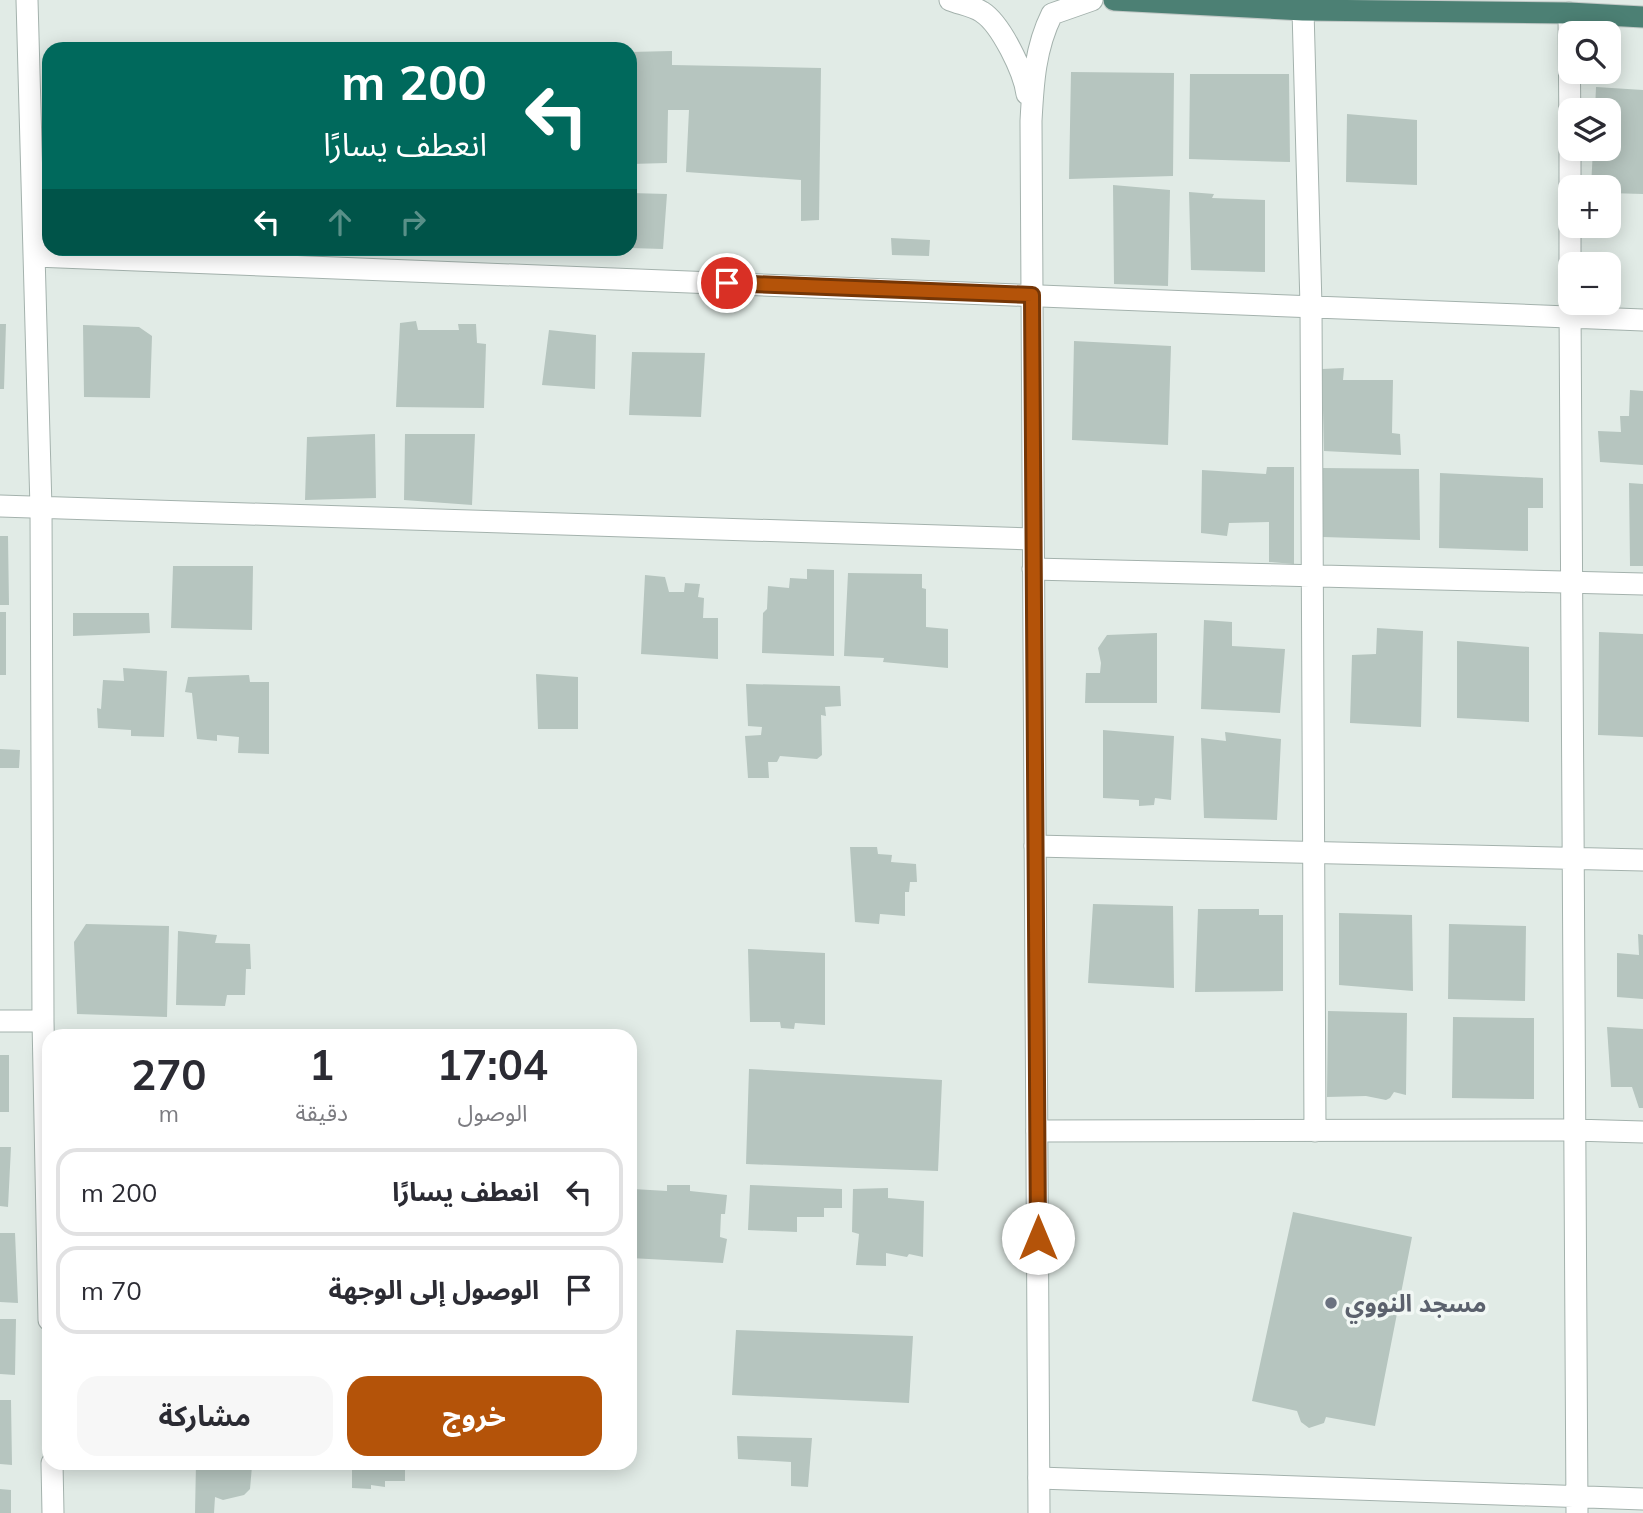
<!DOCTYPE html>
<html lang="ar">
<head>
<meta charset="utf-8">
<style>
  body { margin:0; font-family:Mulish,"Noto Sans Arabic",sans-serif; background:#f7f7f7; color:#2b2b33; direction:rtl; height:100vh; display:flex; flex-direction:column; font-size:26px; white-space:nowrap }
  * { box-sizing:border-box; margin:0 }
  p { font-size:23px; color:#7c7c81 }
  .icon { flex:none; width:38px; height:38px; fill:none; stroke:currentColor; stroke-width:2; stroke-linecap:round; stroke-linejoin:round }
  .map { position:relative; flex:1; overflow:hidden; direction:ltr }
  .drawer { position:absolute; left:42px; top:1029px; width:595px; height:441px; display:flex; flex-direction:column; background:#fff; border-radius:21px; box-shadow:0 4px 18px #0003; direction:rtl }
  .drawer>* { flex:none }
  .guide { position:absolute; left:42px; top:42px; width:595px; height:214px; border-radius:21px; box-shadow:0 4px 18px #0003; direction:rtl; background:#00695c; color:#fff; overflow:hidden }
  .controls { position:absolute; left:1558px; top:21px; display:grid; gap:14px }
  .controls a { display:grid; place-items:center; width:63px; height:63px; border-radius:14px; background:#fff; box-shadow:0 4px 18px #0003; font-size:35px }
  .pin { position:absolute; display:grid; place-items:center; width:60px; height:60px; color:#fff; margin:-30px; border:4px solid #fff; border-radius:50%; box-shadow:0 2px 7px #0007 }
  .me { position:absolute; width:77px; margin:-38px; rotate:0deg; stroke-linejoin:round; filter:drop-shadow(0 0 5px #0008) }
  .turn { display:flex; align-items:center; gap:24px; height:147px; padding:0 35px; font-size:32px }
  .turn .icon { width:91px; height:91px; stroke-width:2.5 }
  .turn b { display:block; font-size:49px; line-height:60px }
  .lanes { display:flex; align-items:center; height:66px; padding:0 35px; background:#0003; justify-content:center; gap:35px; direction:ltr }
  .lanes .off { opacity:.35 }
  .eta { display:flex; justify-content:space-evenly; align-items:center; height:119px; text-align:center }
  .eta b { font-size:42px; font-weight:700; line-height:49px }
  .cta { display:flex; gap:14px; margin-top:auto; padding:14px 35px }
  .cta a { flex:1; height:80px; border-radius:21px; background:#b45309; color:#fff; font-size:28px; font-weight:700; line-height:80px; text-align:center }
  .cta a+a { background:#f7f7f7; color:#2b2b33 }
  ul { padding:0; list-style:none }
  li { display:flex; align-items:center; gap:21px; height:88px; margin:0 14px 10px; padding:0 21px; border:4px solid #e1e1e2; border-radius:21px }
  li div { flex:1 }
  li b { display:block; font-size:26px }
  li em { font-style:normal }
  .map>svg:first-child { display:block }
  .building { fill:#b6c5bf }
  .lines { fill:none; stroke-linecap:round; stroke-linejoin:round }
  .minor-casing { stroke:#a4b2ad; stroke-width:23 }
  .tertiary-casing { stroke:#a4b2ad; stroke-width:23 }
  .trunk-casing { stroke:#c1c8c6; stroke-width:23 }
  .minor { stroke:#fff; stroke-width:21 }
  .tertiary { stroke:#fff; stroke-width:21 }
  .trunk { stroke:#4c8074; stroke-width:21 }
  .route-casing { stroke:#753606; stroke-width:18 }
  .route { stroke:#b45309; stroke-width:12 }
  .worship-dot { fill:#6b7280; stroke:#f1f7f4; stroke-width:2.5 }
  .labels { text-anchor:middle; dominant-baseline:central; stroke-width:7; stroke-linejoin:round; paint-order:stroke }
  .worship-label { font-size:24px; font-weight:bold; fill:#5b616d; stroke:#f1f7f4; text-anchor:start }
</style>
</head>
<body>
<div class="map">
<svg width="1643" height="1513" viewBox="0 0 1643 1513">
  <rect width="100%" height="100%" fill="#e1ebe6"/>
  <path class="building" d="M672 51V65L821 68 819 220 801 221V180L686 172 689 110H668L667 163 630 164V52Z
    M1071 72 1174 73 1173 176 1069 179Z
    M1190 74H1289L1290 162 1189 159Z
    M1596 87 1643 90V194L1608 193V187H1591L1593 149H1608V110H1595Z
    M1347 114 1417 120V185L1346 182Z
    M1113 185 1170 190 1168 286 1114 284Z
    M1189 192 1214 194 1212 198 1265 200V272L1191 270Z
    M630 193 667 194 663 249 630 248Z
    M891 238 930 240 929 256 892 255Z
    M416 321 418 330H459L458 324H476L477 343 486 344 484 408 396 407 400 323Z
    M0 324H6L4 389H0Z
    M83 325 139 327 152 336 150 398 84 397Z
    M549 330 596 335 595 389 542 385Z
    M1074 341 1171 346 1168 445 1072 440Z
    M632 352 705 353 701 417 629 415Z
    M1344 368 1343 380H1393L1392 433 1400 434 1401 455 1324 451 1322 369Z
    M1630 390 1643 391V465L1600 462 1598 431 1621 432 1620 416H1629Z
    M375 434 376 498 305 500 307 437Z
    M405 434H475L472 505 404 500Z
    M1267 467H1294V564L1269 562V522L1229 523 1227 536 1201 533 1202 470 1266 474Z
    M1323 468 1419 469 1420 540 1323 537Z
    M1440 473 1543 478V508H1528V551L1439 548Z
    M1629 483 1643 484V566H1630Z
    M0 536H8L9 605H0Z
    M173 566H253L252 630 171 628Z
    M807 569 834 570V656L762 653 763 613 767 609 768 586 789 588 790 578 807 579Z
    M848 573 922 574V588L926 589V627L948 629V668L883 662 884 658 844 656Z
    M645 575 665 577 669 592H684L685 583 700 584 698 597 704 598 703 618H718V659L641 654Z
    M0 612H6V675H0Z
    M73 613H149L150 633 73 636Z
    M1204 620 1232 622V646L1285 649 1280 713 1201 709Z
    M1377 628 1423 631 1421 727 1350 723 1352 655 1376 654Z
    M1599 632 1643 634V737L1598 735Z
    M1157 633V703H1085L1086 673H1100L1101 663 1098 648 1107 635Z
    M1457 641 1529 647V722L1457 718Z
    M123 668 167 671 164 737 131 736V730L98 728 97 708 101 709 103 680 124 681Z
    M536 674 578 677V729H538Z
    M249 675 250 682H269V754L238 753 239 737 217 735V741L197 739 192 693 185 692 188 677Z
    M746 684 840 686 841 706 825 707 826 716 821 715 822 755 817 759 780 756 777 762H768L769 778H748L745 736 761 735 762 727 748 726Z
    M1103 730 1174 736 1171 800 1155 798 1154 805 1139 806V800L1103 798Z
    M1225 732 1281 739 1277 820 1204 818 1201 738 1226 741Z
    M0 749 20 750 19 768H0Z
    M850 847H877L878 854 892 855 891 862 916 864 917 882H910L909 892H905V916L880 914 879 924 855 922Z
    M1093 904 1173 906 1174 988 1088 983Z
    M1198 909H1259V915H1283V991L1195 992Z
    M1339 913 1412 915 1413 991 1339 985Z
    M86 924 169 926 167 1017 77 1014 74 942Z
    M1449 924 1526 926 1525 1001 1448 999Z
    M178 931 217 935 215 943 250 944 251 969H246L245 995H227L225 1006 176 1005Z
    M1638 934 1643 935V999L1617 997V953L1639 955Z
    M748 949 825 953V1025L795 1023 794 1029 781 1028 780 1022H750Z
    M1328 1011 1407 1013 1406 1095 1394 1092 1390 1098 1386 1100 1366 1096 1327 1097Z
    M1453 1017 1534 1018V1099L1452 1098Z
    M1607 1027 1643 1029V1108H1639L1632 1087H1611Z
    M0 1055H9V1112H0Z
    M749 1069 942 1080 938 1171 746 1164Z
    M0 1147H11L8 1207 0 1206Z
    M667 1185H690V1191L727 1195 725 1214H721L720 1237 727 1239 723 1263 630 1258 633 1189 667 1191Z
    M750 1185 842 1189V1208H824V1217H797V1232L748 1230Z
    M888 1188V1198L924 1201 923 1257 909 1254 907 1257 886 1253V1266L856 1265 859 1234 852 1232 853 1189Z
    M1293 1212 1412 1237 1375 1426 1326 1417 1324 1423 1309 1428 1301 1422 1297 1411 1252 1401Z
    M0 1233H15L18 1303 0 1302Z
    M0 1319H16L15 1375 0 1374Z
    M736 1330 913 1336 909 1403 732 1395Z
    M0 1400H11L12 1465 0 1464Z
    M737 1436 812 1438 808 1487 791 1486V1462L738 1459Z
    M196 1463H266V1468L252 1466 250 1489 244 1495 223 1500 215 1497 214 1513H195Z
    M352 1463H425L418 1468 405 1467V1481H385V1487L371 1485V1489L352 1488Z
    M0 1489 11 1490V1513H0Z"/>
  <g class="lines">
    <g class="minor-casing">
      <path id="minor" d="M27 0 41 508 43 1021 49 1320
        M1303 10 1311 306 1315 1131
        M1569 13 1570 140
        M1570 149V187
        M1570 226V264
        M35 256 1643 320
        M1570 305 1577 1513
        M0 506 1033 539
        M1033 569 1643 584
        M1035 846 1643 860
        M0 1021H43
        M1037 1131 1573 1130 1643 1132
        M52 1463 53 1513
        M1039 1478 1643 1499"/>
    </g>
    <g class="tertiary-casing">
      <path id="tertiary" d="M950 0C960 4 973 6 982 12 1001 24 1024 72 1027 94
        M1039 1513 1031 121C1033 83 1035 48 1052 14L1092 0"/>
    </g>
    <g class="trunk-casing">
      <path id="trunk" d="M1114 0 1303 10 1569 13 1643 17"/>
    </g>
    <use href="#minor" class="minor"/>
    <use href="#tertiary" class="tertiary"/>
    <use href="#trunk" class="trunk"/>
  </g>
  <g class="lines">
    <g class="route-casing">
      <path id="route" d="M727 283 1032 295 1038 1238"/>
    </g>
    <use href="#route" class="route"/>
  </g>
  <circle class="worship-dot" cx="1331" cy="1303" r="7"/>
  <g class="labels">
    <g class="worship-label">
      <text x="1345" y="1303">مسجد النووي</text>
    </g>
  </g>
</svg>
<div class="controls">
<a><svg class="icon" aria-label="search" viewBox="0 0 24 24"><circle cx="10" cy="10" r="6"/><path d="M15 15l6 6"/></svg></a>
<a><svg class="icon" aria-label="layers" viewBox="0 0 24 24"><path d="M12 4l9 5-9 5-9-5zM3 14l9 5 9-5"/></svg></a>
<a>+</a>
<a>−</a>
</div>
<div class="pin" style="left:727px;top:283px;background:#d93025"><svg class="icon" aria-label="arrive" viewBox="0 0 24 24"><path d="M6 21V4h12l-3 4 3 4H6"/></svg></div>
<svg class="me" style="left:1038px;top:1238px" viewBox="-20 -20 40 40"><circle r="19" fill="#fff"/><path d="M0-13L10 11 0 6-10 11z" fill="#b45309"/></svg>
<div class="guide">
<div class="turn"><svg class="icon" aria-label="left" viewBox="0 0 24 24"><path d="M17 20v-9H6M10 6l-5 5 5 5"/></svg><div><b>200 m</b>انعطف يسارًا</div></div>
<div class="lanes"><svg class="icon" aria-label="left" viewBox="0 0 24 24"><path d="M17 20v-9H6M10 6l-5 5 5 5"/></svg><svg class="icon off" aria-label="ahead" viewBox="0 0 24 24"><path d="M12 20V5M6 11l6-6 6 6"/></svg><svg class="icon off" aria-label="right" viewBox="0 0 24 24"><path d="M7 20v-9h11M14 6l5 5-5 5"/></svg></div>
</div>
<section class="drawer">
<div class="eta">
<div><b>17:04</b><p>الوصول</p></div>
<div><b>1</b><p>دقيقة</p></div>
<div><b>270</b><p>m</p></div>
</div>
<ul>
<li><svg class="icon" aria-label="left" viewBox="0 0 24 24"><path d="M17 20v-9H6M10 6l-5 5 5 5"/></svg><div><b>انعطف يسارًا</b></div><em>200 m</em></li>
<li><svg class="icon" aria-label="arrive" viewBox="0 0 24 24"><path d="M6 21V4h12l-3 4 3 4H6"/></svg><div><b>الوصول إلى الوجهة</b></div><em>70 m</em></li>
</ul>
<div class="cta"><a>خروج</a><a>مشاركة</a></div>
</section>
</div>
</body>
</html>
